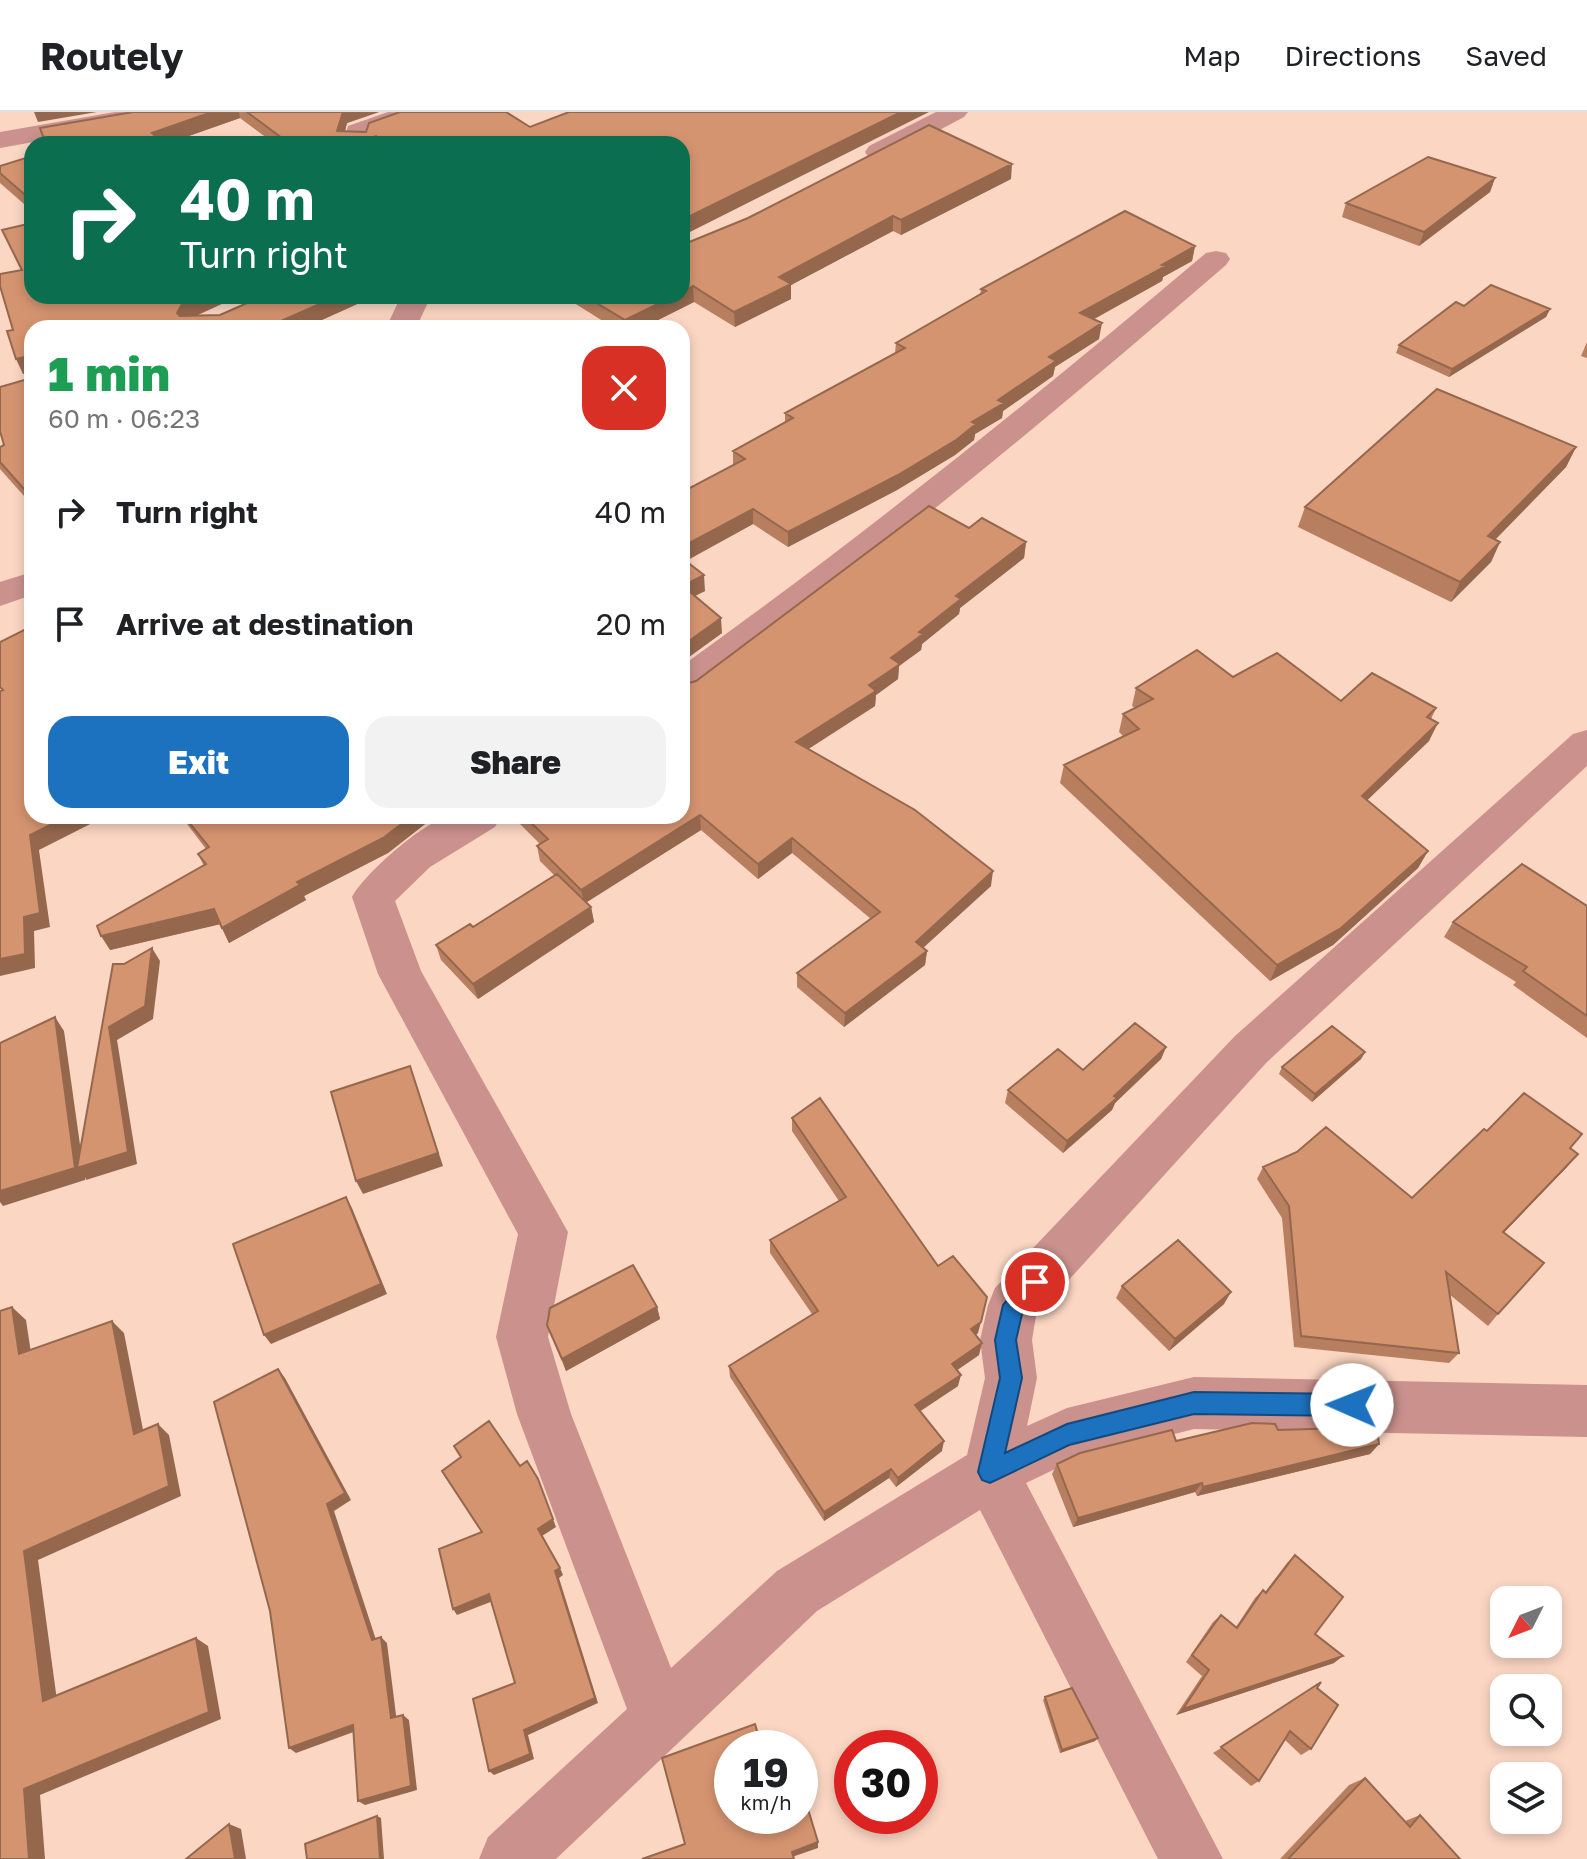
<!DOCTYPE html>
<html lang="en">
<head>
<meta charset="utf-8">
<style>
  body { margin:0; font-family:"Golos Text",sans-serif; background:#f2f2f2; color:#202124; height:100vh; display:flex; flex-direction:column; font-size:30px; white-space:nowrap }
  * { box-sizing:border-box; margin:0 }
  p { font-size:26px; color:#757577 }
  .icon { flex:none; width:44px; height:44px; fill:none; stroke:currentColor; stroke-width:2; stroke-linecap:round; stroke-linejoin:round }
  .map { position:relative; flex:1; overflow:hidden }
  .details { position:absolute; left:24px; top:208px; width:666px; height:504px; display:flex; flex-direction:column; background:#fff; border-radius:24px; box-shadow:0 4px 12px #0003 }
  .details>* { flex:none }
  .banner { position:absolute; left:24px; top:24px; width:666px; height:168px; border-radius:24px; box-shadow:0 4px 12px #0003; background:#0b6e4f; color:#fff; overflow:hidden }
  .needle { width:52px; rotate:228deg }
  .buttons { position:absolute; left:1490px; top:1474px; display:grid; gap:16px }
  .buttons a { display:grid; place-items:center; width:72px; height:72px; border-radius:16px; background:#fff; box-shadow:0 4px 12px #0003; font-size:40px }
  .speed { position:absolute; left:714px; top:1618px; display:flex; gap:16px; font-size:40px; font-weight:700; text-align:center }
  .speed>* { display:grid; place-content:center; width:104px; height:104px; border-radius:50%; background:#fff; box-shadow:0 4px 12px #0003; line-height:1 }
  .speed small { font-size:20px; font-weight:400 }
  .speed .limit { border:12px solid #d22; background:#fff; color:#111 }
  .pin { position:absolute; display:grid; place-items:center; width:68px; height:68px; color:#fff; margin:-34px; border:4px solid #fff; border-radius:50%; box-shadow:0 2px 8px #0007 }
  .me { position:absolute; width:88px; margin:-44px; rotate:271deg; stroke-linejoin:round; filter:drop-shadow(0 0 6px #0008) }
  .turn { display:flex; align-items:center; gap:28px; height:168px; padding:0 24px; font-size:36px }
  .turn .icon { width:104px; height:104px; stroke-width:2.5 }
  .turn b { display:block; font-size:56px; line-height:68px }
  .round { display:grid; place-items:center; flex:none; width:84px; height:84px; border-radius:24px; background:#f2f2f2 }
  .summary { display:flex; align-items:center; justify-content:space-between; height:136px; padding:0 24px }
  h1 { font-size:48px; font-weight:800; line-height:60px; color:#1e9e55 }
  .button { display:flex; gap:16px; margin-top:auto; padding:16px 24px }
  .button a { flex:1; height:92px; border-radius:24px; background:#1d72c0; color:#fff; font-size:32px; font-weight:800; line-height:92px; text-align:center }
  .button a+a { background:#f2f2f2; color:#202124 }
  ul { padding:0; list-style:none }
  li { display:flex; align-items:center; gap:24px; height:112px; padding:0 24px }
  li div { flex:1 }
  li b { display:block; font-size:30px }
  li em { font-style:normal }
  header { display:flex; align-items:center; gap:48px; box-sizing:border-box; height:112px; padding:0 40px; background:#fff; border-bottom:2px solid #e0e0e0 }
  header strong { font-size:38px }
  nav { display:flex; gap:44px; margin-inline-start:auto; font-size:28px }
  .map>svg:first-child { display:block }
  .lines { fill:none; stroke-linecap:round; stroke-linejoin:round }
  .minor { fill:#ca918d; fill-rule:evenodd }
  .wall { fill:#b77f60 }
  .shaded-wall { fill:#95684e }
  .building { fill:#d59470; stroke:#95684e; stroke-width:2 }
  .route { fill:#1d72c0; stroke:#134a7d; stroke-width:2 }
</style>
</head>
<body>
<header>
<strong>Routely</strong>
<nav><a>Map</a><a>Directions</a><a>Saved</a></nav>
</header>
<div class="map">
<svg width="1587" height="1747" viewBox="0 0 1587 1747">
  <rect width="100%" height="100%" fill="#fbd6c3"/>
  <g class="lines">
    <path class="minor" d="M115 0H170L166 5 157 8 0 36V20Z
      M388 0H426L422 5 369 23V32H343L348 14Z
      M936 0H968L964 5 887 46H869L865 40 869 34Z
      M1216 139 1226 141 1230 147 1226 153C1054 302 878 446 695 582L682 586V554C863 424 1036 285 1206 141Z
      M401 184H431L416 216H386Z
      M32 460V483L0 494V470Z
      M1587 618V654L1267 950 1036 1204 1032 1228 1037 1266 1027 1314 1067 1296 1194 1265 1587 1273V1325L1194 1317 1074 1348 1026 1371 1223 1747H1158L980 1398 817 1499 556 1747H479L488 1725 627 1597 517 1302 496 1225 518 1122 378 862 352 785C365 761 425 708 451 704 467 701 485 704 501 704L495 715 430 755 395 789 421 859 568 1120 548 1225 571 1302 671 1556 777 1459 967 1343 985 1266 980 1228 988 1193 995 1176 1235 924 1573 622Z"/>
  </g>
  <path class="wall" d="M133 0H379L347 11 345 20H366L530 15 682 32H275L240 6 166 32H46Z
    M32 44V99L0 71V54Z
    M1495 66 1490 80 1419 134 1342 105 1346 91Z
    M1011 67 901 123 893 119 791 173V187L735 215 694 190 642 216H614L563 184H682V133Z
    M32 111V184H123L125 189 141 184H239L196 204 220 203 263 184H375L304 216H32V393L0 357V335L4 333 28 267V261L23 262 13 218 21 158 2 118Z
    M1195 134 1192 149 1163 165 1162 169 1094 207 1099 227 1055 255 1053 264 1003 299 1002 306 975 322 974 328 955 343 897 378 788 435 753 412 686 449 705 479 695 484 722 521 682 550V380L733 353V339L785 310V301L895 241 896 231 980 183 981 177Z
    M1464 194 1550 197 1546 205 1449 265 1396 241 1399 233Z
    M1587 230V246L1581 244Z
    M1576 335 1566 355 1495 428 1500 430 1491 450 1451 490 1298 415 1305 395Z
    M969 416 1026 430 1024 446 960 496 959 502 922 532 921 538 899 554 898 567 876 583 875 594 808 637 991 774 923 836 927 839 925 853 844 915 797 875V861L871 807 792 741 758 767 701 718 586 790 591 795 594 810 478 887 441 848 436 833 473 815 555 764 540 749 537 734 540 732 512 704H682L696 569Z
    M1233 565 1341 589 1436 596 1431 607 1429 629 1367 688 1428 739 1418 756 1333 833 1270 869 1060 671 1064 653 1123 624 1119 620 1123 602 1135 596 1132 594 1136 576Z
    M181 704H447L425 712 388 741 304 784 306 788 229 831 220 812 110 838 204 754 198 742 206 737Z
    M1587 794V926L1513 873 1516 870 1444 825 1453 810Z
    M1166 935 1161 947 1115 991 1112 998 1063 1041 1005 991 1008 978Z
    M1365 940 1361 947 1312 990 1279 962 1282 955Z
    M792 1006 978 1221 976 1223 979 1243 957 1258 958 1274 920 1299 942 1339 896 1375 889 1366 824 1409 730 1265 729 1254 812 1202 770 1141V1128L839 1089 792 1019Z
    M1487 1019 1570 1036 1567 1055 1504 1120 1498 1202 1488 1214 1449 1182 1459 1241 1449 1251 1294 1235 1282 1106 1257 1067 1263 1055 1412 1086Z
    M1122 1174 1224 1192 1169 1239 1116 1186Z
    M657 1195 660 1207 566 1259 547 1213Z
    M1278 1318 1379 1332 1370 1342 1197 1384 1195 1380 1073 1415 1052 1362 1057 1352 1176 1329Z
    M1295 1443 1315 1522 1334 1551 1176 1603 1202 1564 1186 1550 1213 1510 1221 1503 1236 1515 1255 1486 1263 1478 1265 1480 1287 1451Z
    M1317 1576 1311 1637 1301 1643 1285 1628 1259 1669 1251 1674 1213 1641Z
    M1045 1585 1095 1629 1060 1641 1043 1588Z
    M1365 1666 1405 1709 1420 1703 1460 1747H1280L1349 1673Z"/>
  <path class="shaded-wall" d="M34 0H97L38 10Z
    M212 0H239L240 6 166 32H156L152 21Z
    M343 0H379L347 11 341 32 337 19Z
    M901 0H929L682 124V108Z
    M376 24 378 32H355Z
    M1012 52 1011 67 901 123V108Z
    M1495 66 1490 80 1419 134 1424 120Z
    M893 104V119L791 173V187L735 215 734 200 779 165Z
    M1195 134 1192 149 1163 165 1162 169 1078 216 1080 201Z
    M693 174 694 190 642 216H626L625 208 674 184H682V180Z
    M200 184H239L188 207 182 216 177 201 182 192Z
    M338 184H375L304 216H283L281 209Z
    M1550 197 1546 205 1449 265 1452 257Z
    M1102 211 1099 227 1055 255 1053 264 1003 299 1002 306 975 322 974 328 955 343 897 378 788 435V420L972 310 1049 245Z
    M24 245 31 260 23 262 16 247Z
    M1576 335 1566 355 1479 444 1488 424Z
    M753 397V412L682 451V435Z
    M1026 430 1024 446 960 496 959 502 922 532 921 538 899 554 898 567 876 583 875 594 796 645V630L869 573 891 546 956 484Z
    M1500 430 1491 450 1451 490 1460 470Z
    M704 463 705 479 684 489 683 474Z
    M721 506 722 521 682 550V534Z
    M1438 611 1429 629 1354 701 1362 684Z
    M700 703 701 718 584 792 581 778Z
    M68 704H106L39 738 50 815 34 819 35 856 0 864V847L30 723Z
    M412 704H447L425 712 388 741 304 784 306 788 229 831 222 816 297 770Z
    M792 726V741L758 767V752Z
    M1428 739 1418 756 1333 833 1270 869 1277 853Z
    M993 759 991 774 914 844 916 830Z
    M591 795 594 810 478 887 473 872Z
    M214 797 221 812 110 838 101 824Z
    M152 836 160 849 153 907 117 928 137 1052 86 1068 85 1065V1068L3 1094 0 1090V1079L55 905 64 919 83 1054 109 915Z
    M927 839 925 853 844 915 845 901Z
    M1166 935 1161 947 1115 991 1112 998 1063 1041 1067 1029Z
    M1365 940 1361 947 1312 990 1315 982Z
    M410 954 443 1054 363 1082 356 1069Z
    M1578 1042 1567 1055 1493 1132 1503 1120Z
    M346 1085 352 1096 387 1182 271 1232 264 1223Z
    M1231 1180 1224 1192 1169 1239 1175 1227Z
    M12 1195 26 1208 33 1254 19 1242Z
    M657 1195 660 1207 566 1259 562 1247Z
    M112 1209 124 1221 146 1333 134 1322Z
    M981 1210 978 1221 968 1228 971 1217Z
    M982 1231 979 1243 950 1263 952 1252Z
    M278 1257 285 1266 351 1388 334 1399 378 1534 372 1528Z
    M961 1263 958 1274 913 1304 915 1293Z
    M158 1312 169 1323 181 1384 38 1448 58 1596 43 1589 24 1439Z
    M944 1329 942 1339 896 1375 898 1366Z
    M1379 1332 1370 1342 1197 1384 1203 1375Z
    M891 1357 889 1366 824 1409V1400Z
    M1202 1371 1195 1380 1073 1415 1078 1406Z
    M541 1375 556 1415 542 1424 538 1417Z
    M560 1456 563 1463 559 1466 598 1591 528 1623 534 1647 494 1663 489 1659 524 1618 555 1459Z
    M489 1482 493 1489 457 1503 453 1497Z
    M381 1525 387 1531 397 1611 391 1606Z
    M196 1526 208 1534 221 1607 40 1683 45 1747H29L24 1677Z
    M1343 1544 1334 1551 1176 1603 1183 1597Z
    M403 1603 409 1608 417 1678 365 1693 358 1689Z
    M353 1613 359 1618 296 1641 289 1636Z
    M1098 1626 1095 1629 1060 1641 1062 1638Z
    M377 1704 381 1706 384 1747H380Z
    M229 1712 241 1717 246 1747H235Z
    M818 1730V1736L792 1745V1740Z"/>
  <path class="building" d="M133 0H212L152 21 163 32H46L40 16Z
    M247 0H343L337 19 366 20 369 11 400 0H506L530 15 569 0H901L682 108V32H388L376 24 355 32H290Z
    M929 13 1012 52 901 108 893 104 779 165 791 172 734 200 693 174 682 180V133L748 106Z
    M32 44V89L0 61V54Z
    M1428 45 1495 66 1424 120 1346 91Z
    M1125 99 1195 134 1162 153 1166 154 1080 201 1102 211 1049 245 1056 249 998 288 1004 291 972 310 976 312 956 328 898 363 788 420 753 397 682 435V380L745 347 733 339 793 306 785 301 905 236 896 231 986 179 981 177Z
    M32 111V184H122L124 190 141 184H200L182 192 177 201 180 204 220 203 263 184H338L281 209 291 216H32V386L0 350V335L4 333 0 319V275L28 267V248L24 245 16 247 7 219 13 218 0 174V162L22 158 2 118Z
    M1491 173 1550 197 1452 257 1399 233 1456 190 1464 194Z
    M585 184H674L625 208Z
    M1437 277 1576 335 1488 424 1500 430 1460 470 1305 395Z
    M929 394 969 416 982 406 1026 430 956 484 961 487 919 520 923 522 891 546 900 552 869 573 876 579 796 630 915 698 993 759 916 830 927 839 845 901 797 861 880 800 792 726 758 752 700 703 581 778 537 734 548 727 524 704H682V573L696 569Z
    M682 446 704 463 683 474 721 506 682 534Z
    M32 514V588L30 589 32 593V704H68L30 723 40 801 24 805 25 842 0 847V579L3 578 0 575V530Z
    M1197 538 1233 565 1277 541 1341 589 1372 561 1436 596 1427 605 1438 611 1362 684 1428 739 1341 816 1277 853 1064 653 1139 617 1123 602 1153 587 1136 576Z
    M184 704H412L383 726 297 770 300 773 222 816 214 797 101 824 97 814 206 752 198 742 209 735Z
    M1522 752 1587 794V904L1523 859 1527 855 1453 810Z
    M557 762 591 795 473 872 436 833 470 812 473 815Z
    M152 836 145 894 109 915 128 1040 77 1056 113 852H124Z
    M55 905 75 1056 0 1079V931Z
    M1135 911 1166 935 1114 984 1117 986 1067 1029 1008 978 1058 937 1083 958Z
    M1332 914 1365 940 1315 982 1282 955Z
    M410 954 438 1041 356 1069 331 980Z
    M1524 981 1582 1022 1570 1036 1578 1042 1503 1120 1544 1151 1498 1202 1446 1160 1459 1241 1301 1224 1289 1094 1263 1055 1297 1040 1326 1015 1412 1086 1484 1017 1487 1019Z
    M820 986 938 1154 953 1144 987 1185 981 1210 971 1217 982 1231 952 1252 961 1263 915 1293 944 1329 898 1366 891 1357 824 1400 729 1254 818 1199 770 1128 846 1085 792 1006Z
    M346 1085 381 1172 264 1223 233 1132Z
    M1178 1128 1231 1180 1175 1227 1122 1174Z
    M633 1153 657 1195 562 1247 547 1213 550 1196Z
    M12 1195 19 1242 112 1209 134 1322 158 1312 169 1374 24 1439 43 1589 196 1526 209 1600 24 1677 29 1747H0V1199Z
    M278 1257 345 1381 327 1392 372 1528 381 1525 391 1606 403 1603 411 1674 358 1689 353 1613 289 1636 270 1499 214 1290Z
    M489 1309 520 1354 527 1349 538 1367 553 1407 538 1417 560 1456 555 1459 595 1586 524 1618 530 1642 489 1659 473 1587 515 1571 489 1482 453 1497 439 1437 482 1420 442 1359 461 1345 454 1334Z
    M1252 1311 1275 1312 1278 1318 1377 1315 1379 1332 1203 1375 1202 1371 1078 1406 1057 1352 1080 1341 1172 1318 1176 1329Z
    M1295 1443 1343 1485 1315 1522 1343 1544 1183 1597 1209 1558 1192 1543 1221 1503 1237 1516 1263 1478 1266 1481Z
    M1321 1570 1317 1576 1338 1593 1311 1637 1290 1619 1259 1669 1221 1635Z
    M1072 1576 1098 1626 1062 1638 1045 1585Z
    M755 1612 762 1636H732V1704H800V1671L818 1730 792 1740 794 1747H642L685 1732 662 1646Z
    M1365 1666 1410 1715 1420 1703 1460 1747H1288Z
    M377 1704 380 1747H307L305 1732Z
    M229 1712 235 1747H186Z"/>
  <path class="route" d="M1035 1160 1042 1163 1045 1170 1023 1198 1016 1228 1022 1266 1005 1341 1067 1312 1194 1280 1352 1282 1360 1285 1363 1293 1360 1301 1352 1304 1194 1302 1069 1333 990 1371 982 1368 978 1360 1000 1266 995 1228 1003 1193 1028 1163Z"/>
</svg>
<div class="buttons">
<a><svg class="needle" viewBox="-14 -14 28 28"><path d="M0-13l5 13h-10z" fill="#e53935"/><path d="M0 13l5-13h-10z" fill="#757577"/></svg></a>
<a><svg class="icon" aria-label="search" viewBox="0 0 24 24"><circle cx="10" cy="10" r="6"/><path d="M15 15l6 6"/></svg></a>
<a><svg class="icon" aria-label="layers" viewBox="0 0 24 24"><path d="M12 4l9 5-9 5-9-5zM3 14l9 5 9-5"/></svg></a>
</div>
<div class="speed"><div>19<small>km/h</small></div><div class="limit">30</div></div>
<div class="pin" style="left:1035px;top:1170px;background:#d93025"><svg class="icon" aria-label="arrive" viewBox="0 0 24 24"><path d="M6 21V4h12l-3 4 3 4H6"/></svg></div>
<svg class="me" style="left:1352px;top:1293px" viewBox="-20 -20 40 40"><circle r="19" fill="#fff"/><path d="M0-13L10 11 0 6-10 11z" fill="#1d72c0"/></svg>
<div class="banner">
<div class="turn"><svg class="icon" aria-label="right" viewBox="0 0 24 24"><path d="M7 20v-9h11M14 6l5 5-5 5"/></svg><div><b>40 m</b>Turn right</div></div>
</div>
<section class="details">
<div class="summary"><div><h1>1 min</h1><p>60 m · 06:23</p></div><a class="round" style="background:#d93025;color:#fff"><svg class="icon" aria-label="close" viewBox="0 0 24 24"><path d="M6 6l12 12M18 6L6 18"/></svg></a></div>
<ul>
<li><svg class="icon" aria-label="right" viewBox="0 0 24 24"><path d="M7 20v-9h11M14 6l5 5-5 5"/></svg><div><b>Turn right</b></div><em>40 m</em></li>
<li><svg class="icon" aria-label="arrive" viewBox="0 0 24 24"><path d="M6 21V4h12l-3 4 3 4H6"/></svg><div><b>Arrive at destination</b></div><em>20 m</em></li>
</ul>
<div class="button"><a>Exit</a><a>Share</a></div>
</section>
</div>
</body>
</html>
